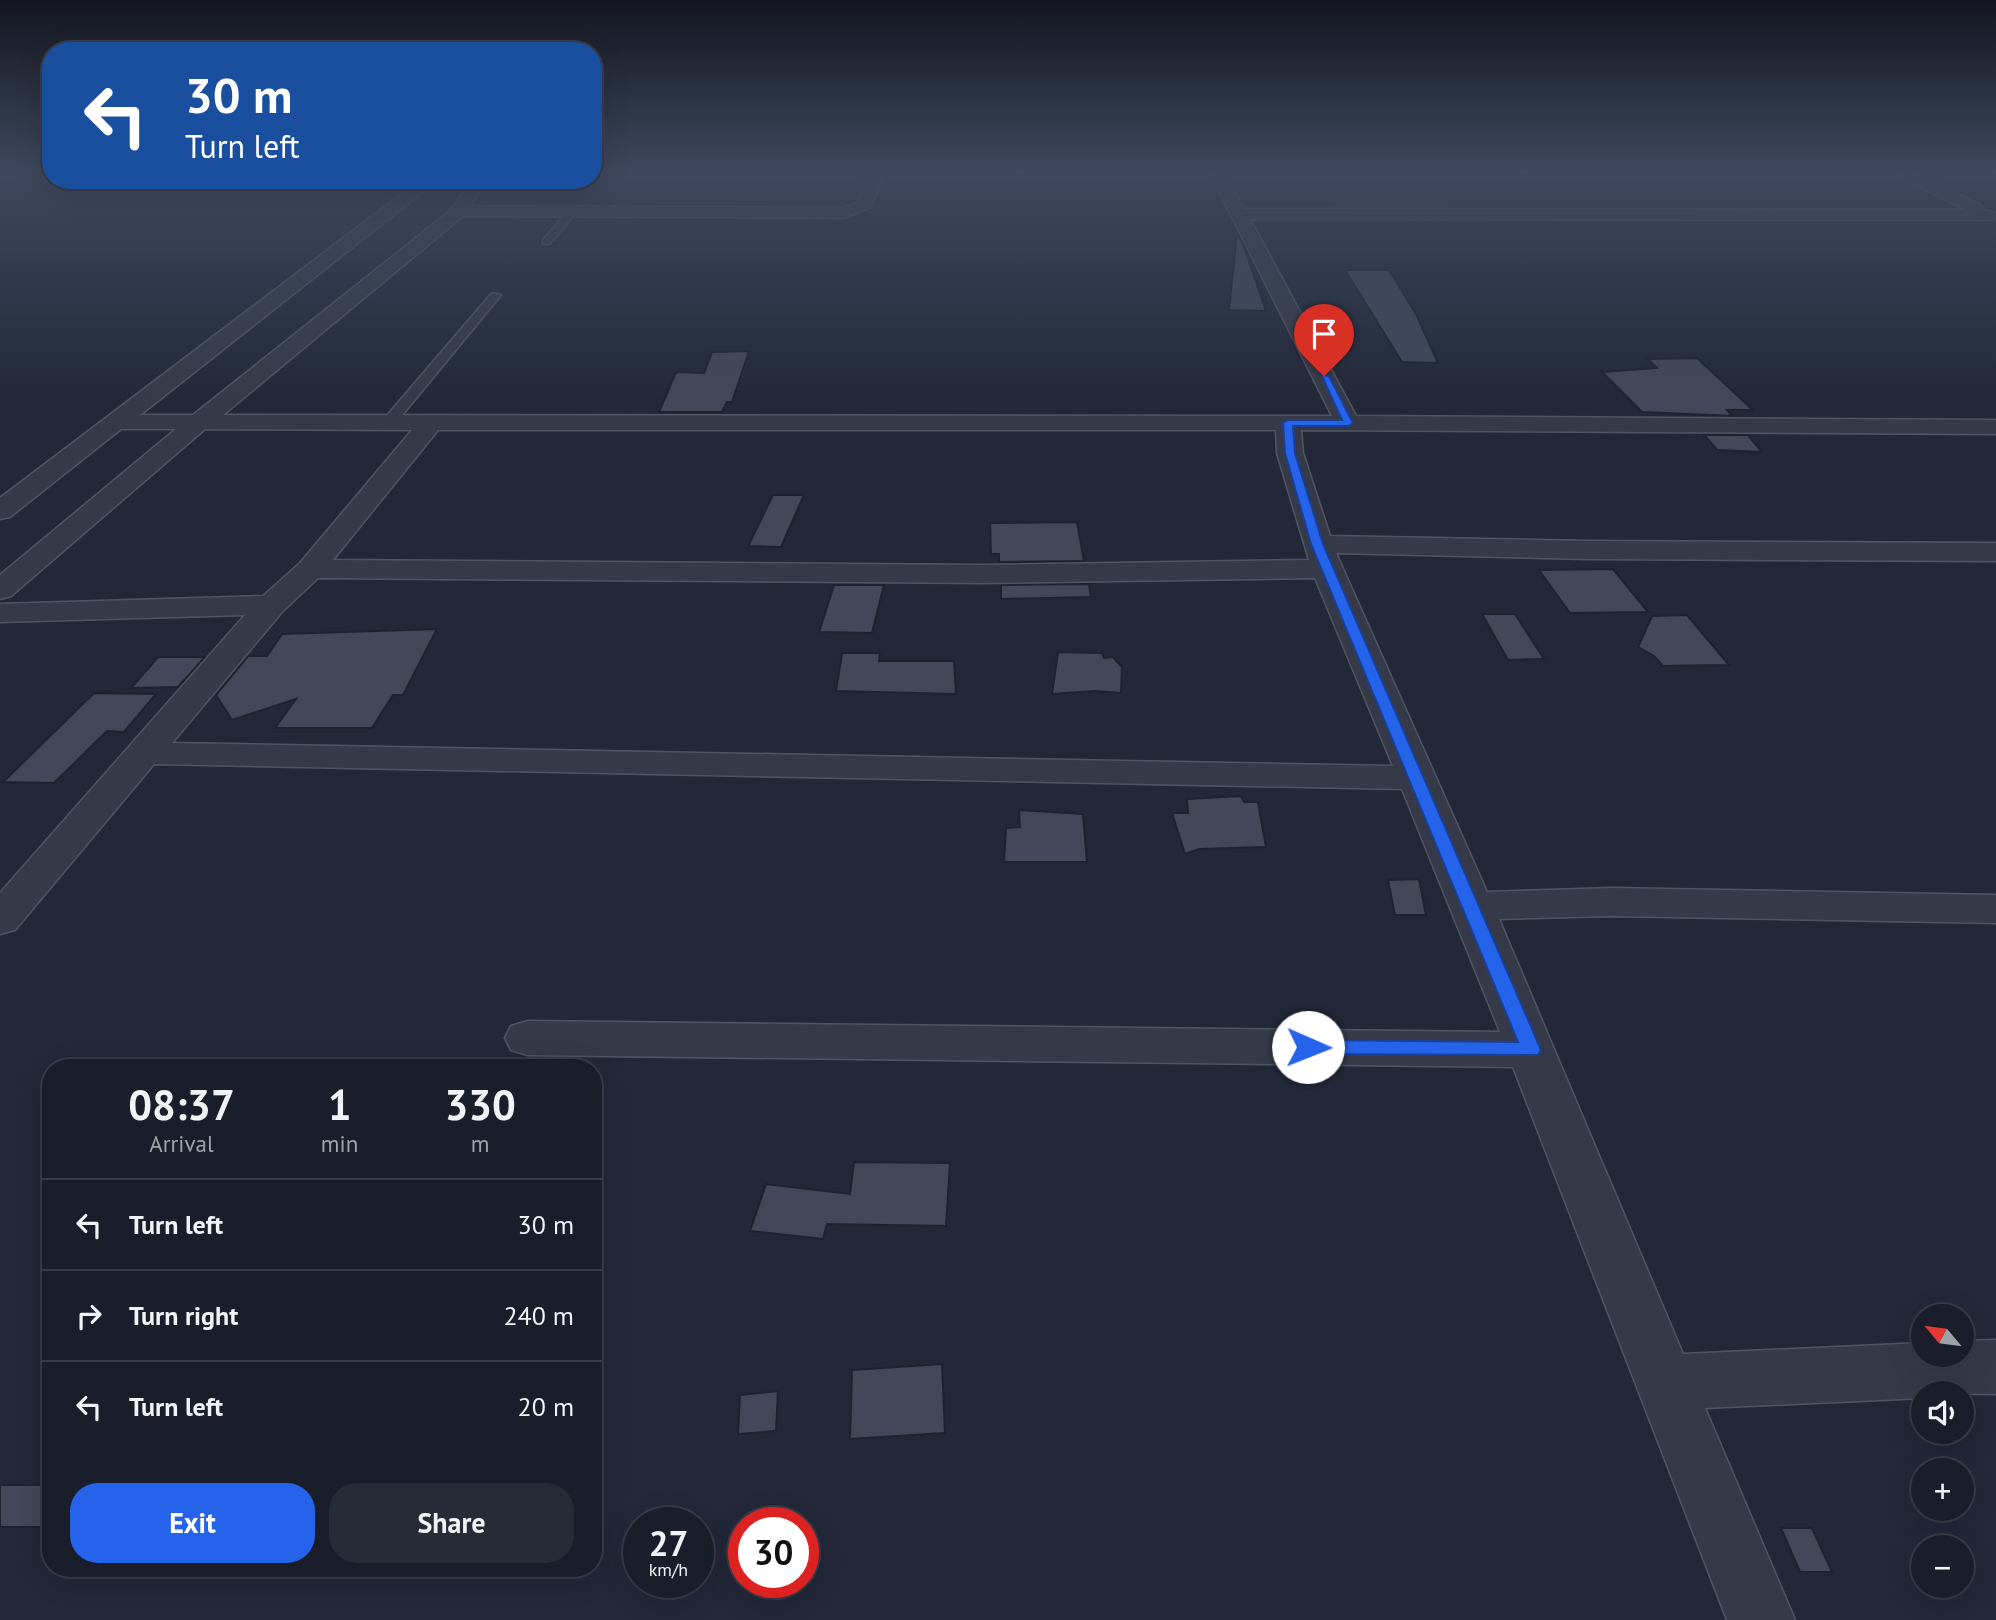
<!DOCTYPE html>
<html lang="en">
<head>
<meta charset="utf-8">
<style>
  body { margin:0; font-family:"PT Sans",sans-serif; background:#272b36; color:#f1f3f6; height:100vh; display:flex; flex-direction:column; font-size:26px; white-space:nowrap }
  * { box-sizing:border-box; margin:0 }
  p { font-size:23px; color:#9fa2a8 }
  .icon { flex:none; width:38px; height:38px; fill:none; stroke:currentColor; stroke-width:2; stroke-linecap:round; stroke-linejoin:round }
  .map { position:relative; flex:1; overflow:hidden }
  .details { position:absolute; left:42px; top:1059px; width:560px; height:518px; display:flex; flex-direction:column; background:#1a1e2a; border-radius:28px; box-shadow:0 7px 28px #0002,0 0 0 2px #383c47 }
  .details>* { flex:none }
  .banner { position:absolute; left:42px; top:42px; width:560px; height:147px; border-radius:28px; box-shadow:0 7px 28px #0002,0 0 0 2px #383c47; background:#1a4fa0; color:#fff; overflow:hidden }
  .needle { width:46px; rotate:299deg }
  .fabs { position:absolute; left:1911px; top:1304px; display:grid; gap:14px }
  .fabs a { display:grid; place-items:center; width:63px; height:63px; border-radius:50%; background:#1a1e2a; box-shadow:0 7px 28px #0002,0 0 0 2px #383c47; font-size:35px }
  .speed { position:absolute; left:623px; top:1507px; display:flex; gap:14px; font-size:35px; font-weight:700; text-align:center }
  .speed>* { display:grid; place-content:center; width:91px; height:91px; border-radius:50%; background:#1a1e2a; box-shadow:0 7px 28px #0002,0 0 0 2px #383c47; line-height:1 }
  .speed small { font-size:18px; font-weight:400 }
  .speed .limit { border:10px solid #d22; background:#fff; color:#111 }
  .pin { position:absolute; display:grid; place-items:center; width:60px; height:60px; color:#fff; margin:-72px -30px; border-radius:50% 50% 50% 0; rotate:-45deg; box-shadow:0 0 7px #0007 }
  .pin .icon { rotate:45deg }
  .me { position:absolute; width:77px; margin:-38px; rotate:91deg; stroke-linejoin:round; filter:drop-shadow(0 0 5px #0008) }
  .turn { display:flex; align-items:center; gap:24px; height:147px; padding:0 28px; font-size:32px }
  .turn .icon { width:91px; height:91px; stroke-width:2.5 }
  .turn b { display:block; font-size:49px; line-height:60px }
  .eta { display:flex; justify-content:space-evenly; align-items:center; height:119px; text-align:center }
  .eta b { font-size:42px; font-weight:700; line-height:49px }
  .action { display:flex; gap:14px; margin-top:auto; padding:14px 28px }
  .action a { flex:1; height:80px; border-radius:28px; background:#2563eb; color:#fff; font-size:28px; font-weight:700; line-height:80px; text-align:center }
  .action a+a { background:#272b36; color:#f1f3f6 }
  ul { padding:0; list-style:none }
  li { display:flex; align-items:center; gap:21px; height:91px; padding:0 28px; border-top:2px solid #383c47 }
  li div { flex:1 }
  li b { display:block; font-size:26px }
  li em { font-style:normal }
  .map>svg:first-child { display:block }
  .building { fill:#424759; stroke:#1d222f; stroke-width:2 }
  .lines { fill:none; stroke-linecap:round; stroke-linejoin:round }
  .lane-casing { stroke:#515563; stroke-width:3 }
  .street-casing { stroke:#515563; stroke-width:3 }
  .lane { fill:#363a48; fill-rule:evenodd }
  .street { fill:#363a48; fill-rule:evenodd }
  .route { fill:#2563eb; stroke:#184099; stroke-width:2 }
</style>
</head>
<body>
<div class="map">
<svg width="1996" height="1620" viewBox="0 0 1996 1620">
  <rect width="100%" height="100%" fill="#222838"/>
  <path class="building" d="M1237 233 1243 244 1266 311 1229 310Z
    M1345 270H1389L1416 314 1438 363 1402 362Z
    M749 351 732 402H727L722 412H659L676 372 704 373 712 352Z
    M1697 358 1753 410H1727L1732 416 1642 412 1602 372 1657 368 1648 359Z
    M1704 435H1748L1762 452 1717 450Z
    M773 495H804L781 547 748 546Z
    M1077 522 1084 561 999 562V554H991L990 523Z
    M1613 569 1648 612 1570 613 1539 570Z
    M1089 584 1091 597 1001 599V585Z
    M834 585H884L872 633 819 632Z
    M1482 614H1515L1544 659 1508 660Z
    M1687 615 1729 665 1663 666 1654 656 1638 647 1652 616Z
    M437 629 403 695H393L372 728H275L296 699 232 720 216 695 248 656H267L282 634Z
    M1058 652 1102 653 1104 658 1113 657 1122 667 1121 693 1095 691 1052 694Z
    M842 653H880L879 661H954L956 694 836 691Z
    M158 657H205L178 687 131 688Z
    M94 693 156 694 124 732 107 731 54 783 3 782Z
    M1241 796 1244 802H1258L1266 847 1199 849 1185 854 1172 813H1188L1187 799Z
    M1019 810 1083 814 1087 862H1004L1006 828 1020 827Z
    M1419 879 1426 915H1395L1388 880Z
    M854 1162 950 1163 946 1226 827 1224 823 1239 750 1231 766 1184 850 1194Z
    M942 1364 945 1433 850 1439 852 1370Z
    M778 1391 776 1431 738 1434 740 1395Z
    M0 1485H51V1527H0Z
    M1781 1528H1812L1832 1572H1800Z"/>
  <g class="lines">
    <g class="lane-casing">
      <path id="lane" d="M570 209 578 211 549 244H543V240Z
        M492 293 501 295 394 425H384V419Z"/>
    </g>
    <g class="street-casing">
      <path id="street" d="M869 173H884L871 207 844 218 463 216 223 415 1332 416 1210 173H1225L1244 209 1966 210 1892 173H1912L1981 205 1982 210 1996 213 1995 219 1989 220 1250 219 1356 416 1996 420V434L1301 430 1303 453 1330 536 1588 541 1996 543V561L1588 559 1336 553 1487 892 1612 888 1996 895V923L1612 916 1499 919 1683 1354 1923 1343V1354H1962V1341L1996 1340V1394L1923 1393V1398L1705 1408 1795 1620H1727L1513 1067 528 1055 511 1050 505 1038 511 1026 528 1021 1500 1032 1402 789 154 764 15 930 0 934V893L245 615 0 622V604L263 596 300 563 412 430 205 429 11 596 0 599V575L176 429H121L10 517 0 519V498L420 180H438L140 415H193L451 210 471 180H487L470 206 843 208 856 204ZM438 430H1276L1277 453 1309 560 982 565 333 560ZM318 578 982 583 1315 578 1393 766 172 743 282 612Z"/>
    </g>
    <use href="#lane" class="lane"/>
    <use href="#street" class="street"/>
  </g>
  <linearGradient id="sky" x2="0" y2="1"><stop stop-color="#13161f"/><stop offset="0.43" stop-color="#3e485e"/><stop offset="1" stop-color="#3e485e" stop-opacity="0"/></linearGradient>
  <rect width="1996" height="400" fill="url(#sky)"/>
  <path class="route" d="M1321 374 1329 376 1353 423 1348 426H1293L1295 453 1323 544 1541 1050 1538 1055 1308 1054 1298 1047 1308 1040 1518 1042 1311 544 1285 453 1283 423 1288 420H1342Z"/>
</svg>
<div class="fabs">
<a><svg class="needle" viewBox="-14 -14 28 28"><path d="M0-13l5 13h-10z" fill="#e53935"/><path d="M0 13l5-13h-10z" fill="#9fa2a8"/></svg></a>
<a><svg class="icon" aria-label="sound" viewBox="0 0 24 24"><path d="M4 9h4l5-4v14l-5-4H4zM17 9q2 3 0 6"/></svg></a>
<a>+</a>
<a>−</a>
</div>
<div class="speed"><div>27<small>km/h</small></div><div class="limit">30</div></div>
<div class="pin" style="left:1324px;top:376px;background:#d93025"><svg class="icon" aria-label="arrive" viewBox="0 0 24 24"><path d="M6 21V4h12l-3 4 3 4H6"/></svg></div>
<svg class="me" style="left:1308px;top:1047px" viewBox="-20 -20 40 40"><circle r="19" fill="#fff"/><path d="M0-13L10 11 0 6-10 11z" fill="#2563eb"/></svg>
<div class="banner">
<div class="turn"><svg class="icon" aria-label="left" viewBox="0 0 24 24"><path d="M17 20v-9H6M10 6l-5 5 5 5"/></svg><div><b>30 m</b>Turn left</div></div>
</div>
<section class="details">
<div class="eta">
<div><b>08:37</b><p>Arrival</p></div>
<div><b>1</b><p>min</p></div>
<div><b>330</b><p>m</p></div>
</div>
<ul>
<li><svg class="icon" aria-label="left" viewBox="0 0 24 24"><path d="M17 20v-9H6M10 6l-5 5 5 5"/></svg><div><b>Turn left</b></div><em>30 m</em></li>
<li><svg class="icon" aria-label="right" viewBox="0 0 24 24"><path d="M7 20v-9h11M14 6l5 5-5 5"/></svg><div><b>Turn right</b></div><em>240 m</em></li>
<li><svg class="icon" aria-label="left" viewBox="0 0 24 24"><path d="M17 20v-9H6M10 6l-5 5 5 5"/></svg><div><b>Turn left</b></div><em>20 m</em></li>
</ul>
<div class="action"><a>Exit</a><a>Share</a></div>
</section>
</div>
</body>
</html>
